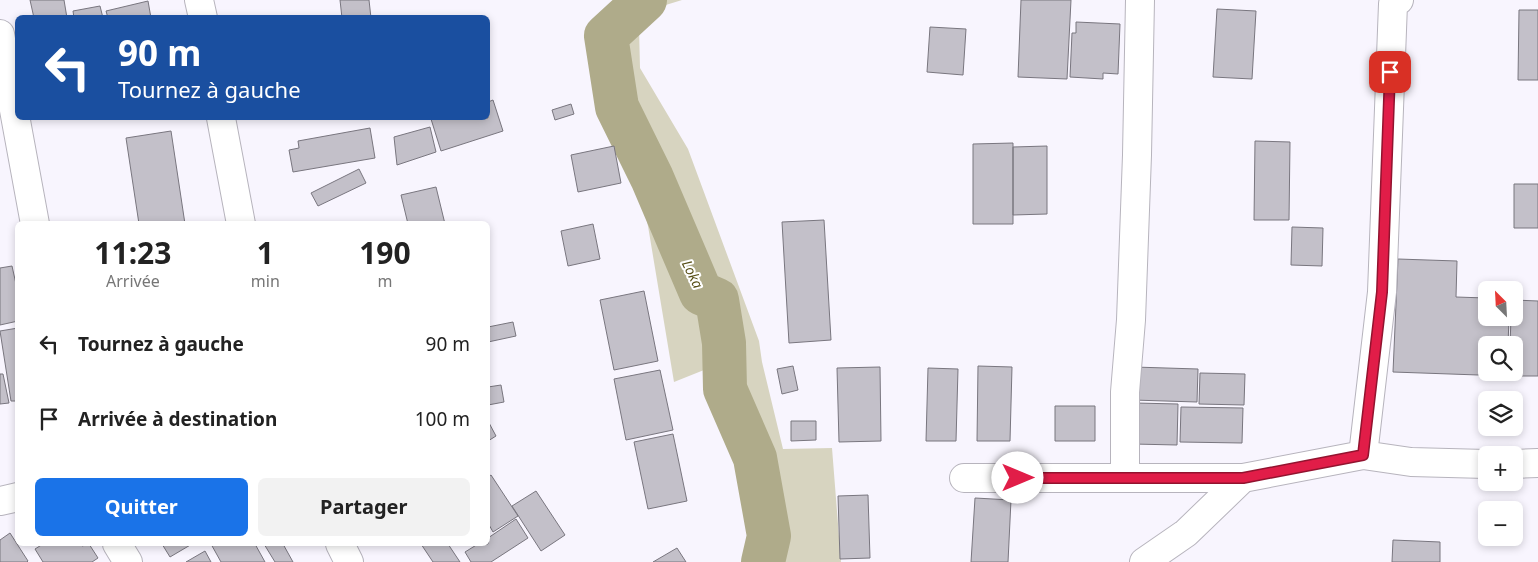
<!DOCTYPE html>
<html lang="fr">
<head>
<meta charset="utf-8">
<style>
  body { margin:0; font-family:"Noto Sans",sans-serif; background:#f2f2f2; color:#222; height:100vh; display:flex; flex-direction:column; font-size:19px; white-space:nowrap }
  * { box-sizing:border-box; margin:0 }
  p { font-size:16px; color:#767676 }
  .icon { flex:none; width:28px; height:28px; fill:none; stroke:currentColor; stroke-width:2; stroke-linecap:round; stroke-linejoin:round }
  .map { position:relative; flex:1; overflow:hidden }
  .side { position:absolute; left:15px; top:221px; width:475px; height:325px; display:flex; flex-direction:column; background:#fff; border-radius:8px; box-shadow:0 2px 8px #0003 }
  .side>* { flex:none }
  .hud { position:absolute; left:15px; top:15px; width:475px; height:105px; border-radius:8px; box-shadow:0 2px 8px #0003; background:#1a4fa0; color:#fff; overflow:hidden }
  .needle { width:32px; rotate:336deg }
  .tools { position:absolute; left:1478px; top:281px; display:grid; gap:10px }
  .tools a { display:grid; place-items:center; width:45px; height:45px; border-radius:8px; background:#fff; box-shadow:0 2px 8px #0003; font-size:25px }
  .pin { position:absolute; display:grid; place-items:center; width:42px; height:42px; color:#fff; margin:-21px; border-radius:10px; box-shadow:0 2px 8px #0006 }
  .me { position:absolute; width:55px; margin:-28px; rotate:90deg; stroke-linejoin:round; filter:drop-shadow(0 0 4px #0008) }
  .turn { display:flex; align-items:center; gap:18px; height:105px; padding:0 20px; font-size:22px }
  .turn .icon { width:65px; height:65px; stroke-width:2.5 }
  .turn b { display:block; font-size:35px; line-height:42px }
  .eta { display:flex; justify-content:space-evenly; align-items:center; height:85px; text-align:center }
  .eta b { font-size:30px; font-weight:700; line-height:35px }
  .button { display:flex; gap:10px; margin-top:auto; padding:10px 20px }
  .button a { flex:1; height:58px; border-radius:8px; background:#1a73e8; color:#fff; font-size:20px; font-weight:700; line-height:58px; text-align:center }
  .button a+a { background:#f2f2f2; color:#222 }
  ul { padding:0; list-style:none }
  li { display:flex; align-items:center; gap:15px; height:75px; padding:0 20px }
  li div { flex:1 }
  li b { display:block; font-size:19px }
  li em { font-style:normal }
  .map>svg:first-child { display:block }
  .green { fill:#d7d4c0 }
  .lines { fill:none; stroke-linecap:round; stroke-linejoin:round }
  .river { stroke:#afab8a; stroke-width:44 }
  .building { fill:#c3c0c9; stroke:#79767f }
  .minor-casing { stroke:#b7b4bd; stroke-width:30 }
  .minor { stroke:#fff; stroke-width:28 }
  .route-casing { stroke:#92132f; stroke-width:12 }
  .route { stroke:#e11d48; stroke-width:9 }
  .labels { text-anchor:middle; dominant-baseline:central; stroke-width:4; stroke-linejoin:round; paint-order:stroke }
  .water-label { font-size:14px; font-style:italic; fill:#585018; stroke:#fff }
</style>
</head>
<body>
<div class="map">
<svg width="1538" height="562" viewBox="0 0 1538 562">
  <rect width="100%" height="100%" fill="#f8f5fe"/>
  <path class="green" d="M633 0H682L656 8 639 27 640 68 688 149 759 341 762 362 783 449 832 448 841 562H750L751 467 709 368 674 382 648 226 627 135 604 88 591 42 628 3Z"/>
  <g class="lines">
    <path class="river" d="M645 0 606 36 617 107 652 178 701 293 717 300 724 343 725 389 755 458 769 536 763 562"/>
  </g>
  <path class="building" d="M30 0H64L67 18H34Z
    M340 0H369L371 18H342Z
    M1021 0H1071L1067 79 1018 77Z
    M148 1 151 18H108L106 11Z
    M100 6 103 18H74L73 11Z
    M1217 9 1256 11 1252 79 1213 77Z
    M1519 10H1538V80H1518Z
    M1076 22 1120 24 1118 74 1103 73V79L1070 77 1072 33H1076Z
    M930 27 966 29 963 75 927 72Z
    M493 100 503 131 441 151 431 119 488 118V102Z
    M571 104 574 114 555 120 552 110Z
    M430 127 436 152 397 165 394 137Z
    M370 128 375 158 293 172 289 150 299 148 298 141Z
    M171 131 185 224H139L126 138Z
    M1255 141 1290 142 1289 220H1254Z
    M1013 143V224H973V144Z
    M614 146 621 183 578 192 571 155Z
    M1047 146V214L1013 215V147Z
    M359 169 366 183 318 206 311 193Z
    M1514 184H1538V228H1514Z
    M436 187 445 224H408L401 195Z
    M824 220 831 340 789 343 782 222Z
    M593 224 600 259 568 266 561 231Z
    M1292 227 1323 228 1322 266 1291 265Z
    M1398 259 1457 261 1456 297 1486 298V318H1509L1508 345H1486V372H1507V376L1393 372Z
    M12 266 18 293V321L0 325V268Z
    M644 291 658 361 614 370 600 300Z
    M1514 300 1538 301V376H1509V372H1514V345H1510L1511 318H1514Z
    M513 322 516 336 488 342V327Z
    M18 328V401H11L0 331Z
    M793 366 798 390 782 394 777 369Z
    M978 366 1012 367 1010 441H977Z
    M880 367 881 441 839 442 837 368Z
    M1134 367 1198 369 1197 402 1133 400Z
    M928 368 958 369 956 441H926Z
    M660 370 673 430 626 440 614 379Z
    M1200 373 1245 374 1244 405 1199 404Z
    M0 374H3L9 403 0 404Z
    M501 385 504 402 488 405V387Z
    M1135 403 1178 404 1177 445 1133 444Z
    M1055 406H1095V441H1055Z
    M1181 407 1243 408 1242 443 1180 442Z
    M488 421 496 436 488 441Z
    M791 421H816V440L791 441Z
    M673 434 687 501 648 509 634 442Z
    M491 475 518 516 493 532 488 523V477Z
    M536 491 565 535 541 551 512 506Z
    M868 495 870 558 840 559 838 496Z
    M975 498 1011 500 1008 562H971Z
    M516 519 528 538 491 562H471L465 552 478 544H488V538Z
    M10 533 28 561 27 562H0V540Z
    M1393 540 1440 542V562H1392Z
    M43 544H80L82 546 89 544 98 558 92 562H43L35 549Z
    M162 544H192L170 557Z
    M211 544H255L265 562H221Z
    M264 544H283L293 562H275Z
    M421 544H448L460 562H433Z
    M677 548 686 562H653Z
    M205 551 211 562H186Z"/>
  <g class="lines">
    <g class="minor-casing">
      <path id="minor" d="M199 0 203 18
        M0 34 35 224
        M221 118 241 224
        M1363 455 1382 292 1393 4 1399 0
        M1514 464 1538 463
        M964 478H1243L1363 455 1411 462 1486 464
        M1125 478V392L1131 320 1137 155 1140 0
        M0 501 18 497
        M117 544 128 562
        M340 544 349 562
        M1144 562 1186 533 1243 478"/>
    </g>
    <use href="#minor" class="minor"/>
  </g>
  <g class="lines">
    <g class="route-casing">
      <path id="route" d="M1018 478H1243L1363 455 1382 292 1390 72"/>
    </g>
    <use href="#route" class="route"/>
  </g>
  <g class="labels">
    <g class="water-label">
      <text transform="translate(693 274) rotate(64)">Loka</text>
    </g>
  </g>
</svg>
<div class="tools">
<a><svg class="needle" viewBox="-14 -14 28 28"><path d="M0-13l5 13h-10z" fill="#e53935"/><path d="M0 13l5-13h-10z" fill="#767676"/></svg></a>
<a><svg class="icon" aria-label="search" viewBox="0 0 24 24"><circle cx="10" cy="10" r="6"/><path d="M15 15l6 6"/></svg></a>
<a><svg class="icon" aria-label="layers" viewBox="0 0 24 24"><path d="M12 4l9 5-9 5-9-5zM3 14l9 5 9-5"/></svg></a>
<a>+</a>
<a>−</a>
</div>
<div class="pin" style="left:1390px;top:72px;background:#d93025"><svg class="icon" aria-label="arrive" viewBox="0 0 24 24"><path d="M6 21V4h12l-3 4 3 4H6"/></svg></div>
<svg class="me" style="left:1018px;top:478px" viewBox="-20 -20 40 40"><circle r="19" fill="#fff"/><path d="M0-13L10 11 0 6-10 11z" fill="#e11d48"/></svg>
<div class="hud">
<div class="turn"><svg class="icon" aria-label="left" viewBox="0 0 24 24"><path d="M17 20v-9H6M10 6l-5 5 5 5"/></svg><div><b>90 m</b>Tournez à gauche</div></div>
</div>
<section class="side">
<div class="eta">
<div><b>11:23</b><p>Arrivée</p></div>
<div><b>1</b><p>min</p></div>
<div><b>190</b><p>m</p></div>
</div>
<ul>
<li><svg class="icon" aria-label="left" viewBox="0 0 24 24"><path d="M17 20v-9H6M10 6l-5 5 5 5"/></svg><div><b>Tournez à gauche</b></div><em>90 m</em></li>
<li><svg class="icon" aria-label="arrive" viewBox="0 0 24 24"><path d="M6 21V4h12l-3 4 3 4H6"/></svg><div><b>Arrivée à destination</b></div><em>100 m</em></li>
</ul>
<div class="button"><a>Quitter</a><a>Partager</a></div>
</section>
</div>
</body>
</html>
